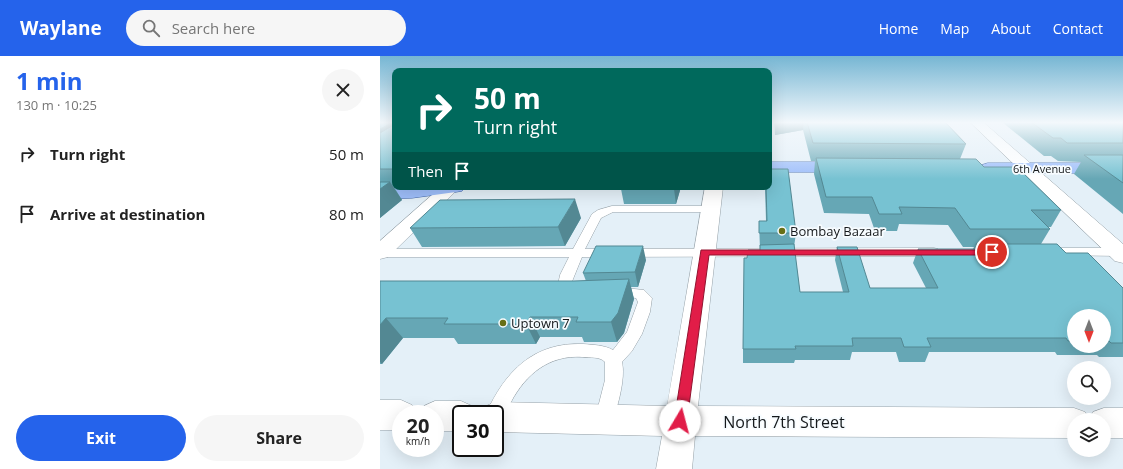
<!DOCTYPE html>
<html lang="en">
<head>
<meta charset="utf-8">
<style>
  body { margin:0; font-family:"Open Sans",sans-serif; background:#f6f6f6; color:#222; height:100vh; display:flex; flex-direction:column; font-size:15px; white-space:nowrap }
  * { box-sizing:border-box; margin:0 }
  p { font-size:13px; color:#767676 }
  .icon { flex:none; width:22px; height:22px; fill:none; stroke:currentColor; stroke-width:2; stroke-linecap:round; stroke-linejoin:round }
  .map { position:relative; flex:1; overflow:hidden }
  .panel { display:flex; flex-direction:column; background:#fff; width:380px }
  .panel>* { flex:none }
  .hud { position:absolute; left:12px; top:12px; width:380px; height:122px; border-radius:8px; box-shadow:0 4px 16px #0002; background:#00695c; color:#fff; overflow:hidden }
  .needle { width:26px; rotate:180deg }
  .fabs { position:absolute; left:687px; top:253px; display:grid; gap:8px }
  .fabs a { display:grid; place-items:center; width:44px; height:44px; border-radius:50%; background:#fff; box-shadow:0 4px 16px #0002; font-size:20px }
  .speed { position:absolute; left:12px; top:349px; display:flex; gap:8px; font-size:20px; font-weight:700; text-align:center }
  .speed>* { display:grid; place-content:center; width:52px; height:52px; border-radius:50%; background:#fff; box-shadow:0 4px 16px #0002; line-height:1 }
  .speed small { font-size:10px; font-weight:400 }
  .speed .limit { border:2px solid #111; border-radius:6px; background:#fff; color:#111 }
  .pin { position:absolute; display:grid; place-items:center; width:34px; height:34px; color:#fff; margin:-17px; border:2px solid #fff; border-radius:50%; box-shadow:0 1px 4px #0007 }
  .me { position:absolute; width:44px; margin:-22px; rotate:8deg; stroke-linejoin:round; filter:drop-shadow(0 0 3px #0008) }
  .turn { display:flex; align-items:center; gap:14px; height:84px; padding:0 16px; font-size:18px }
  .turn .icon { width:52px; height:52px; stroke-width:2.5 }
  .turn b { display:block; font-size:28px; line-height:34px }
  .then { display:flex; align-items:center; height:38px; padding:0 16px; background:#0003; gap:8px; font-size:15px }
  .round { display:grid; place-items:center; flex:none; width:42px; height:42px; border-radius:21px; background:#f6f6f6 }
  .head { display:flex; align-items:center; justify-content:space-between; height:68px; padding:0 16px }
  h1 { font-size:24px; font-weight:700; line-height:30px; color:#2563eb }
  .button { display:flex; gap:8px; margin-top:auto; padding:8px 16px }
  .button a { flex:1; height:46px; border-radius:24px; background:#2563eb; color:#fff; font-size:16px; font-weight:700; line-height:46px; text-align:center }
  .button a+a { background:#f6f6f6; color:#222 }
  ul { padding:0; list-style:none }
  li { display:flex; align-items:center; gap:12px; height:60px; padding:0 16px }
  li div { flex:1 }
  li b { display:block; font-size:15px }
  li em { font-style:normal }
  header { display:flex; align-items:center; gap:24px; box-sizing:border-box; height:56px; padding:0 20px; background:#2563eb; color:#fff }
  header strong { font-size:19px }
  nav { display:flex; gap:22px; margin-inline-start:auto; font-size:14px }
  .search { width:280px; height:36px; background:#f6f6f6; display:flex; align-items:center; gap:10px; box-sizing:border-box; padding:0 14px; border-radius:22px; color:#767676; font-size:15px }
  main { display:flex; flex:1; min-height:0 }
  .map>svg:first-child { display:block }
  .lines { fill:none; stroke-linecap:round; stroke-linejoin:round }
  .service-casing { stroke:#95a0a7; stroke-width:1 }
  .minor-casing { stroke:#95a0a7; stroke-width:1 }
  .primary-casing { stroke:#4468aa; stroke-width:1 }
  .service { fill:#fff; fill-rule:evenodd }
  .minor { fill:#fff; fill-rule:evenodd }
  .primary { fill:#9ebefa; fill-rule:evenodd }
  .wall { fill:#66a7b5; fill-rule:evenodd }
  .shaded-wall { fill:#538893 }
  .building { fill:#77c2d2; stroke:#538893 }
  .route { fill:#e11d48; stroke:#92132f }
  .poi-dot { fill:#676f16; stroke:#f7fcff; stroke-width:1.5 }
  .labels { text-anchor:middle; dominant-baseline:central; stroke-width:3.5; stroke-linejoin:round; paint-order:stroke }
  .far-street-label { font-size:11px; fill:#15191c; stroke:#f7fcff }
  .poi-label { font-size:13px; fill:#15191c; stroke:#f7fcff; text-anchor:start }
  .near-street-label { font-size:16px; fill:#15191c; stroke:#f7fcff }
</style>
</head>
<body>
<header>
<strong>Waylane</strong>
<div class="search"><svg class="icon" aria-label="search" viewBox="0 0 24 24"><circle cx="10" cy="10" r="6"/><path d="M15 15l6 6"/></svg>Search here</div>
<nav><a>Home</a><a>Map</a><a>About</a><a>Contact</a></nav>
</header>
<main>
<section class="panel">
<div class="head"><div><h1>1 min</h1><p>130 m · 10:25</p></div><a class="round"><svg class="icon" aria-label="close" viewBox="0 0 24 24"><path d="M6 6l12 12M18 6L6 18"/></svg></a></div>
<ul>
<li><svg class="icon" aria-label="right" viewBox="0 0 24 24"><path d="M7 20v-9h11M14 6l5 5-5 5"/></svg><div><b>Turn right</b></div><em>50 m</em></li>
<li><svg class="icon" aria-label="arrive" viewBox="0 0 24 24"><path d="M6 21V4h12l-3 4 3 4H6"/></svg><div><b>Arrive at destination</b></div><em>80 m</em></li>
</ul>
<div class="button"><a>Exit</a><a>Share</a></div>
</section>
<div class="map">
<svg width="743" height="413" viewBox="0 0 743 413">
  <rect width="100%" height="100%" fill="#e4f0f8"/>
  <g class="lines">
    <g class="service-casing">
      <path id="service" d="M232 150H331L336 153 331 156H233L221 162 205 193 554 192 558 193 560 196 558 199 554 200 202 201 191 228V232L196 234 198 238 196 242 191 243 179 237 177 234 180 219 189 201H0V193H193L212 158 218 154Z
        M668 192H743V200L664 199 662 196 664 193Z
        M235 231 264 234 272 242 270 256 262 278 252 295 242 306C246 322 237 354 231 369L224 372 217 369 215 363 225 324V306C219 300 210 302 202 301 169 299 146 318 131 346 126 354 124 363 115 367V358H106C125 315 154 286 203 288 214 289 224 289 233 294L247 276 258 246 256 242 230 239 228 236 230 233Z"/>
    </g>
    <g class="minor-casing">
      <path id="minor" d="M590 66H603L743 188V207L735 205Z
        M61 131H80L8 201 0 203V185Z
        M325 131H343L318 350 694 352 705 356 709 364H694V382L315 380 312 413H276L282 380 115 376V358H100L104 351 115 346 287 350Z
        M0 344H21L32 349 36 358H21V374H0Z
        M55 345H81L92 350 96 358H81V375H55V358H40L44 350Z
        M724 352H743V382H724V364H709L713 356Z"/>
    </g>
    <g class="primary-casing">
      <path id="primary" d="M389 106H464L470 108 472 111 470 114 464 116H389Z
        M608 107H743V117H608L602 115 600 112 602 109Z
        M37 131H85L82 135 76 136 32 142 0 143V133Z"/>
    </g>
    <use href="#service" class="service"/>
    <use href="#minor" class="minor"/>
    <use href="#primary" class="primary"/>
  </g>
  <path class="wall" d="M0 66H15V131H14L22 144 0 162Z
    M394 66H565L586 88 580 103 604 111 681 154 671 171H667L670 173 661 188 686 197 743 232V301H719L717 299H677L675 296H549L545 306H519L516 296H472L470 304H415L414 307H363V293L367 202 380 194 379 165H386L385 131H389L416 177 414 191 420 236H463L455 204 457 191 490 232H546L533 207 538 193H593L594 191H583L568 169 519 168 517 175H495L489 158 444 157 434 118 435 105H431L423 74 395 79ZM694 260H724V290H694Z
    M622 66H743V158L694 118 701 106 678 105 671 100H664Z
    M242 131H301L296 148H244L241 133Z
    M201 162 185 190 42 191 30 172Z
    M266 204 258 231H251L254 243 244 277 237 286H204L202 281H160L156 288H78L74 282H23L2 308H0V225H206L203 217Z"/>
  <path class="shaded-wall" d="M13 66H15V79L0 88V73Z
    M396 66H424L423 74 395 79Z
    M10 126 22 144 0 162V133Z
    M294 131H301L296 148 294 133Z
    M195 143 201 162 185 190 178 171Z
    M263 190 266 204 258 231 255 216Z
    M249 223 254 243 244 277 237 286 231 266Z
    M150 261 160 281 156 288 146 268Z
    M6 262 23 282 2 308 0 306V269Z"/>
  <path class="building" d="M0 66H13L0 73Z
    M427 66H565L586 88 433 87Z
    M651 66H743V87H687L681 82H673Z
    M15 68V113H0V77Z
    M704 99H743V127Z
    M436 102 596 103 604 111H637L681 154H651L670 173H590L575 152 519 151 522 158H499L492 141H446Z
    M389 113H408L416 177H379V165H387L386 131H389Z
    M0 126H10L0 133Z
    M242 131H294V133H241Z
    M195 143 178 171 30 172 60 144Z
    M414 188 420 236H469L457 191H477L490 232H558L538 193H599L596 188H677L686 197H708L743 232V287H731L729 285H724V260H694V285H688L686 282H547L551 291H524L521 282H472L473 290H415L416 293H363L364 202H367L368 194H380V189Z
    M216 190H263L255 216 203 217Z
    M249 223 238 257 231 266H196L198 261H150L146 268H64L68 262H6L0 269V225H194Z"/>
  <linearGradient id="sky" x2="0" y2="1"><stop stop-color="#76b6d3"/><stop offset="0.54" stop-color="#f3f8fc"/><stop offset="1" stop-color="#f3f8fc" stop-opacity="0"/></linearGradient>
  <rect width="743" height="123" fill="url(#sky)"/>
  <path class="route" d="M321 194H612L616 196 612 199H329L307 365 305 370 300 371 296 370 294 365Z"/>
  <g class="poi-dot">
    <circle cx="402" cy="175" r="4"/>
    <circle cx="123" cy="267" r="4"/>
  </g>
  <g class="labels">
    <g class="far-street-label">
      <text x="662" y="112">6th Avenue</text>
    </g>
    <g class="poi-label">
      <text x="410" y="175">Bombay Bazaar</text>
      <text x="131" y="267">Uptown 7</text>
    </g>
    <g class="near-street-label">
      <text x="404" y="366">North 7th Street</text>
    </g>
  </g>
</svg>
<div class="fabs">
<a><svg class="needle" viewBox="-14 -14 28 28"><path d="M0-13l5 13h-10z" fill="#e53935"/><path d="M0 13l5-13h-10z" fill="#767676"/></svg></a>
<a><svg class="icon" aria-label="search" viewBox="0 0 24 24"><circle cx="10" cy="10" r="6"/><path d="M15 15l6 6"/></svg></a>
<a><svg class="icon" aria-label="layers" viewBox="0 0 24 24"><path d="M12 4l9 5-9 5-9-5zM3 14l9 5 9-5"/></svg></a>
</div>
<div class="speed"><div>20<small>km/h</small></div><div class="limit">30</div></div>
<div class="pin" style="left:612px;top:196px;background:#d93025"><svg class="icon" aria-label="arrive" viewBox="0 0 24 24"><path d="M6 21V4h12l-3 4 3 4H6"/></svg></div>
<svg class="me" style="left:300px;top:365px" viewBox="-20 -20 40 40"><circle r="19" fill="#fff"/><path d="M0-13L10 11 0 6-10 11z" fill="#e11d48"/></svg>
<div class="hud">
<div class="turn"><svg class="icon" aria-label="right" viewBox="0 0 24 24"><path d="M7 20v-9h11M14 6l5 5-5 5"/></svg><div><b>50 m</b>Turn right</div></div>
<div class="then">Then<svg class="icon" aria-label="arrive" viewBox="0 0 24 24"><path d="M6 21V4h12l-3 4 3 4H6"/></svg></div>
</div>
</div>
</main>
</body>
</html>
